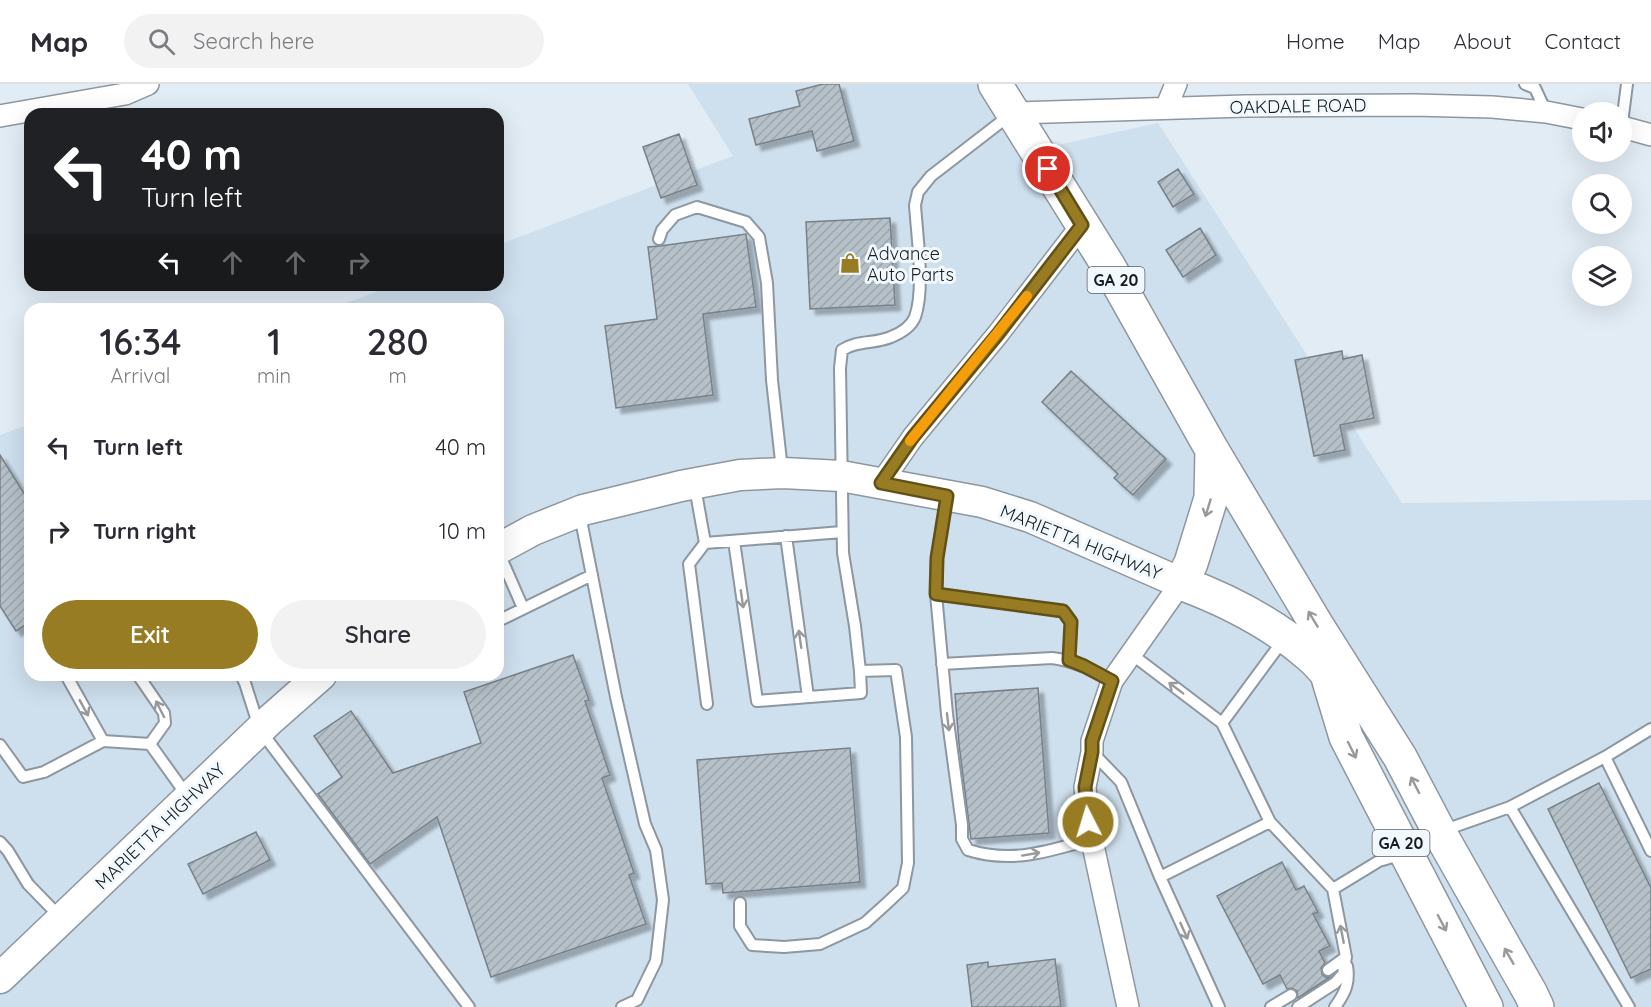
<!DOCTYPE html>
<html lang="en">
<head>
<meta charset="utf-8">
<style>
  body { margin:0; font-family:Quicksand,sans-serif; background:#f2f2f3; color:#2b2b33; height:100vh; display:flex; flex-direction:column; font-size:22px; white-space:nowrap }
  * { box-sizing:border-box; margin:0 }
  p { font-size:20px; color:#7c7c81 }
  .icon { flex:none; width:33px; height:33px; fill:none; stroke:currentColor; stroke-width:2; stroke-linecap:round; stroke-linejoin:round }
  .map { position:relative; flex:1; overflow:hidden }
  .panel { position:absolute; left:24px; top:219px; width:480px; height:378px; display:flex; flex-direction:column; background:#fff; border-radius:18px; box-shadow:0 6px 24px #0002 }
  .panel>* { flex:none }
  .hud { position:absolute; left:24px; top:24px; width:480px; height:183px; border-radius:18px; box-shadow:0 6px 24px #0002; background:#202124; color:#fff; overflow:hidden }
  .fabs { position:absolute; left:1572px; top:18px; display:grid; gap:12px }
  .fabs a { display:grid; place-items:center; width:60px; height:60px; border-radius:50%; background:#fff; box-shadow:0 6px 24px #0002; font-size:30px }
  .pin { position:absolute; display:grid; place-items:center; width:51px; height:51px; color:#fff; margin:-26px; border:3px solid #fff; border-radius:50%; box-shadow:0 2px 6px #0007 }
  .me { position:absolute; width:66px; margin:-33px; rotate:355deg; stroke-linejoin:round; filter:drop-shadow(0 0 4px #0008) }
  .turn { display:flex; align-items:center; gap:21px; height:126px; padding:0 18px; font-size:27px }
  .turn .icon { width:78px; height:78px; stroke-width:2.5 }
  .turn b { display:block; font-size:42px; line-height:51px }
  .lanes { display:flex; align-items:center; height:57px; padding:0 18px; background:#0003; justify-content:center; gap:30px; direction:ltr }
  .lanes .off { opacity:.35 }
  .eta { display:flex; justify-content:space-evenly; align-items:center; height:102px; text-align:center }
  .eta b { font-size:36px; font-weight:600; line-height:42px }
  .primary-button { display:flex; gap:12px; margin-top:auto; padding:12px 18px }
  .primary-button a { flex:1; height:69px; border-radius:36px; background:#977c24; color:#fff; font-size:24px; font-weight:600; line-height:69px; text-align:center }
  .primary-button a+a { background:#f2f2f3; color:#2b2b33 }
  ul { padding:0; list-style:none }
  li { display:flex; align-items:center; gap:18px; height:84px; padding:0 18px }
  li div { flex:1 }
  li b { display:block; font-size:22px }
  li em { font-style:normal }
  header { display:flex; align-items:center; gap:36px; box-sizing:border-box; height:84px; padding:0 30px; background:#fff; border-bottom:2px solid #e1e1e2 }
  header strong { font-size:28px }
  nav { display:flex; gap:33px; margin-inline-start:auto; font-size:21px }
  .search { width:420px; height:54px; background:#f2f2f3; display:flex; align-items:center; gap:15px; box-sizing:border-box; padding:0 21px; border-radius:33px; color:#7c7c81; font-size:22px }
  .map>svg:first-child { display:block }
  .built { fill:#cedfed }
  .building { fill:url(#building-hatch); stroke:#788189; stroke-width:1.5; filter:url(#shadow) }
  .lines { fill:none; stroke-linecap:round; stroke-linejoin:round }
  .service-casing { stroke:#8d979f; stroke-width:14 }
  .minor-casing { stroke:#8d979f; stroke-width:24 }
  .secondary-casing { stroke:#8d979f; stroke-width:33 }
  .primary-casing { stroke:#8d979f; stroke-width:36 }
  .service { stroke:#fff; stroke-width:10 }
  .minor { stroke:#fff; stroke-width:21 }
  .secondary { stroke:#fff; stroke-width:30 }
  .primary { stroke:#fff; stroke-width:33 }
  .oneway { stroke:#98999b }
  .route-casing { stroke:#625117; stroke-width:15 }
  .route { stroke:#977c24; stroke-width:10 }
  .slow { stroke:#f59e0b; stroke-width:10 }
  .labels { text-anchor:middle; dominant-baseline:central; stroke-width:6; stroke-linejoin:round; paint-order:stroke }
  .shield { fill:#f2f9fe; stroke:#5a5f63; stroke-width:1.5 }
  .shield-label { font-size:16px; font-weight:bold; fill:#191d20 }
  .street-label { font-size:18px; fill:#191d20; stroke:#f2f9fe }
  .poi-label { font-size:18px; fill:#191d20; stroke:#f2f9fe; text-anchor:start }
</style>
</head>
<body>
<header>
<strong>Map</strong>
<div class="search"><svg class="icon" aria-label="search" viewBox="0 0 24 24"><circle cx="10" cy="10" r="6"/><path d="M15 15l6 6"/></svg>Search here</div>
<nav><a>Home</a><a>Map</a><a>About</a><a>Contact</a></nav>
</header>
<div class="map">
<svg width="1651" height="923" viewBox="0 0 1651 923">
  <defs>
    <pattern id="building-hatch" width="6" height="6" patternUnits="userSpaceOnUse" patternTransform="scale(1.5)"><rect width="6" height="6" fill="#b5c0c8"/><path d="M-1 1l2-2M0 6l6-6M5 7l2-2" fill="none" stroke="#9ba5ac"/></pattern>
    <filter id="shadow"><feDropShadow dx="5.5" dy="5.5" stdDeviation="1.5" flood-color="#0004"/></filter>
  </defs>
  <rect width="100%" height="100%" fill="#e2ecf5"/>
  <path class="built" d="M688 0H1002L1044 64 1158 39 1402 419 1651 416V923H0V351L30 340V591H498V225H331L394 201H498V161L733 72Z"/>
  <path class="building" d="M823 0H839L854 57 817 67 812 47 756 61 749 35 800 22 796 7Z
    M679 50 697 101 661 114 643 63Z
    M1178 85 1194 110 1173 123 1158 98Z
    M890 134 895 221 810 225 806 138Z
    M1200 144 1216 171 1183 193 1166 166Z
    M746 150 756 223 703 230 713 311 616 324 605 242 657 235 648 163 660 162Z
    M1342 267 1343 275 1362 271 1374 334 1340 341 1345 366 1314 372 1295 276Z
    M1071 287 1166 375 1133 411 1114 394 1118 390 1042 318Z
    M0 371 30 419V538L16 547 0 522Z
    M573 571 589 616 585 617 610 691 602 694 634 789 629 791 646 840 491 893 437 733 370 780 318 710 342 693 314 652 351 627 393 689 481 659 464 608Z
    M1038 604 1049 749 971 755 959 660 955 610Z
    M850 664 860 798 723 809 722 799 706 800 697 676Z
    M1599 699 1651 804V885L1631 894 1548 725Z
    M256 748 270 776 203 810 188 780Z
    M1282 778 1296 806 1304 802 1318 828 1313 830 1330 862 1319 867 1325 879 1321 884 1322 890 1325 893H1330L1298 914 1297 907 1291 904 1287 905 1280 891 1263 900 1217 812Z
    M1055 875 1061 923H972L967 881 988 878V883Z"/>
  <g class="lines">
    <g class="service-casing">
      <path id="service" d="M1525 0 1535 4 1546 28
        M1622 39 1627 0
        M659 155 662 146 675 131 697 123 746 138 759 153 767 199 772 296 782 386
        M695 403 705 459 842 448
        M947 412 937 474 936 510 947 630 962 741V755L968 766C1012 780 1049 767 1092 755
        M580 431 616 613 645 740 656 766 663 816 656 877 637 916 622 923
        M786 452 808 613
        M734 457 757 617 861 609 860 587
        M705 459 689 480 707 620
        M498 467 523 524
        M936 510 1063 527 1071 538 1069 576
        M498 537 592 491
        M1130 569 1222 639 1270 738 1333 805 1379 777 1403 770
        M942 580 1052 574C1075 577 1092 586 1112 597
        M66 591 103 657
        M138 591 164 629 165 639 150 660
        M241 591 245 599 260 646 469 923
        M1222 639 1284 555
        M0 661 23 693 44 688 103 657 150 660 188 713
        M1092 668 1121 698 1160 793 1219 923
        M1605 673 1651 767
        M1510 723 1629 923
        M1442 747 1510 723 1605 673 1651 645
        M0 758 8 767 28 800 60 833
        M1160 793 1270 738
        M740 819V842L752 861 784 863 820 860 865 839 886 820 903 804 908 779 906 653 896 586 860 587 855 542 843 469 840 284 842 266C857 256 875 260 891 253 901 249 911 243 915 233 925 205 917 152 915 121L918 108 931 92 1010 31
        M1328 886 1346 873 1333 805
        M1271 923 1291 911
        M1298 923 1335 899 1343 890 1346 873
        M1335 923C1345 909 1350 899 1347 882"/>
    </g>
    <g class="minor-casing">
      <path id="minor" d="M1166 24 1176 0
        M1013 29 1245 22 1414 21 1492 23 1546 28 1582 35
        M0 32 125 10 148 0
        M1622 43 1651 51
        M881 399 913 353 998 250 1082 141
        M1128 923 1088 738 1085 703 1092 668V657L1112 597 1181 499"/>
    </g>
    <g class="secondary-casing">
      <path id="secondary" d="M498 465 533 446 583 426 681 402 740 391 783 389 841 392 982 418 1030 433 1181 499
        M0 894 271 635 321 591"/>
    </g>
    <g class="primary-casing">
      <path id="primary" d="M995 0 1109 183 1212 366 1316 540 1400 673 1441 751 1531 910 1537 923
        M1212 366 1211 414 1191 479 1181 499C1227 516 1271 538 1309 571 1319 579 1328 591 1337 601
        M1327 590 1346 653 1486 923"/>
    </g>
    <use href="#service" class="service"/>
    <use href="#minor" class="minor"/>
    <use href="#secondary" class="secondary"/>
    <use href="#primary" class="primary"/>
  </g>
  <defs><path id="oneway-shaft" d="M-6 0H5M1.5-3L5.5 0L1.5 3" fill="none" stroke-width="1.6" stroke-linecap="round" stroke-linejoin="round" transform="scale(1.5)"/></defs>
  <g class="oneway">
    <use href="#oneway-shaft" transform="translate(1208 424) rotate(107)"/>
    <use href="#oneway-shaft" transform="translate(742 515) rotate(82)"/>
    <use href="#oneway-shaft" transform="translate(1313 535) rotate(-121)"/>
    <use href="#oneway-shaft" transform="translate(800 555) rotate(-98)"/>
    <use href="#oneway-shaft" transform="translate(1176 604) rotate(-143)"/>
    <use href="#oneway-shaft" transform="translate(84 624) rotate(61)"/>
    <use href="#oneway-shaft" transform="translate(160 625) rotate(-117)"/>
    <use href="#oneway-shaft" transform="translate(948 638) rotate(83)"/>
    <use href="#oneway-shaft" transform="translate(1352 666) rotate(63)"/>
    <use href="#oneway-shaft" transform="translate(1415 701) rotate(-117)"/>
    <use href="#oneway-shaft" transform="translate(1031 770) rotate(-10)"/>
    <use href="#oneway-shaft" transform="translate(1442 839) rotate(62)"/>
    <use href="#oneway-shaft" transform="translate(1184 847) rotate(66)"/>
    <use href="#oneway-shaft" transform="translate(1342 850) rotate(-101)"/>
    <use href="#oneway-shaft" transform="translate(1509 872) rotate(-120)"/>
  </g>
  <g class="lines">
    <g class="route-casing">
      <path id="route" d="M1048 85 1082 141 998 250 913 353 881 399 947 412 937 474 936 510 1063 527 1071 538 1069 576 1084 582 1112 597 1092 657V668L1085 703 1088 738"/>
    </g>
    <use href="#route" class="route"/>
    <path class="slow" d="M910 357 1027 212"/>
  </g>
  <defs>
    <g id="shop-bare" transform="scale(1.62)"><path d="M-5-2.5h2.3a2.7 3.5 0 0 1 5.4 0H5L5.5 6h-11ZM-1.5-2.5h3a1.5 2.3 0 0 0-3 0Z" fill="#977c24" stroke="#f2f9fe" stroke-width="2.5" paint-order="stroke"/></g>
  </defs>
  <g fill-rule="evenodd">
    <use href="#shop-bare" x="850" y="179"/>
  </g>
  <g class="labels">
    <g class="shield">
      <rect x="1087.5" y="183" width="57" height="26" rx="4.5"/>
      <rect x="1372.5" y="746" width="57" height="26" rx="4.5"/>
    </g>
    <g class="shield-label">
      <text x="1116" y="196">GA 20</text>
      <text x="1401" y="759">GA 20</text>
    </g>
    <g class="street-label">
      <text transform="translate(1298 22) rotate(-1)">OAKDALE ROAD</text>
      <text transform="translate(1081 458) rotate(22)">MARIETTA HIGHWAY</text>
      <text transform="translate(160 742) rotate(-44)">MARIETTA HIGHWAY</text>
    </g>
    <g class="poi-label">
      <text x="867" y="169">Advance<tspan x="867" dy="21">Auto Parts</tspan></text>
    </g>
  </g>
</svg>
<div class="fabs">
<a><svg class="icon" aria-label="sound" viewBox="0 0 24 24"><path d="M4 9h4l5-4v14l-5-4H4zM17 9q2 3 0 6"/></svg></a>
<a><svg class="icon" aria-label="search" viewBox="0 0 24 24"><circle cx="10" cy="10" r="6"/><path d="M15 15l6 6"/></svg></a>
<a><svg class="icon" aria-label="layers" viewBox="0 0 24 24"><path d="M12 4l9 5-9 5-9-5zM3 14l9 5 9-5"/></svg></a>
</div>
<div class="pin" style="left:1048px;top:85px;background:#d93025"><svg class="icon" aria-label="arrive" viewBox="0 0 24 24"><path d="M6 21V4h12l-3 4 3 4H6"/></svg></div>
<svg class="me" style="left:1088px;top:738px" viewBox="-20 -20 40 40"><circle r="17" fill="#977c24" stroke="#fff" stroke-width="3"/><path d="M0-11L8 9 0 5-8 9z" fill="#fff"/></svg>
<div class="hud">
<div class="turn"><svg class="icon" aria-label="left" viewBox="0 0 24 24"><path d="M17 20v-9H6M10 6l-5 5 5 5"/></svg><div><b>40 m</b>Turn left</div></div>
<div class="lanes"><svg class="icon" aria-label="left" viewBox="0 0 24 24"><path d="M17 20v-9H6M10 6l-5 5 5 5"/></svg><svg class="icon off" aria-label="ahead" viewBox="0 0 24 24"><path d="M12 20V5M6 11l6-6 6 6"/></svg><svg class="icon off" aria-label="ahead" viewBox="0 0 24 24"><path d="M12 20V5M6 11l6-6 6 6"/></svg><svg class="icon off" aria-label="right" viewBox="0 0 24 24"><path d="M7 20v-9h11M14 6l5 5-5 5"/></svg></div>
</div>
<section class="panel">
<div class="eta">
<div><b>16:34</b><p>Arrival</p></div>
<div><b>1</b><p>min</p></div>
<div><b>280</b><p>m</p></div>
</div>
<ul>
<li><svg class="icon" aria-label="left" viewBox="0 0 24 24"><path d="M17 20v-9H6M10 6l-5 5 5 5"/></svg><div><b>Turn left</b></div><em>40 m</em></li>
<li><svg class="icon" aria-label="right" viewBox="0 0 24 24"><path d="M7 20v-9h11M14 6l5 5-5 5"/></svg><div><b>Turn right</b></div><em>10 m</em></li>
</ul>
<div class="primary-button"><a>Exit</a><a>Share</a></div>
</section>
</div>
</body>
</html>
